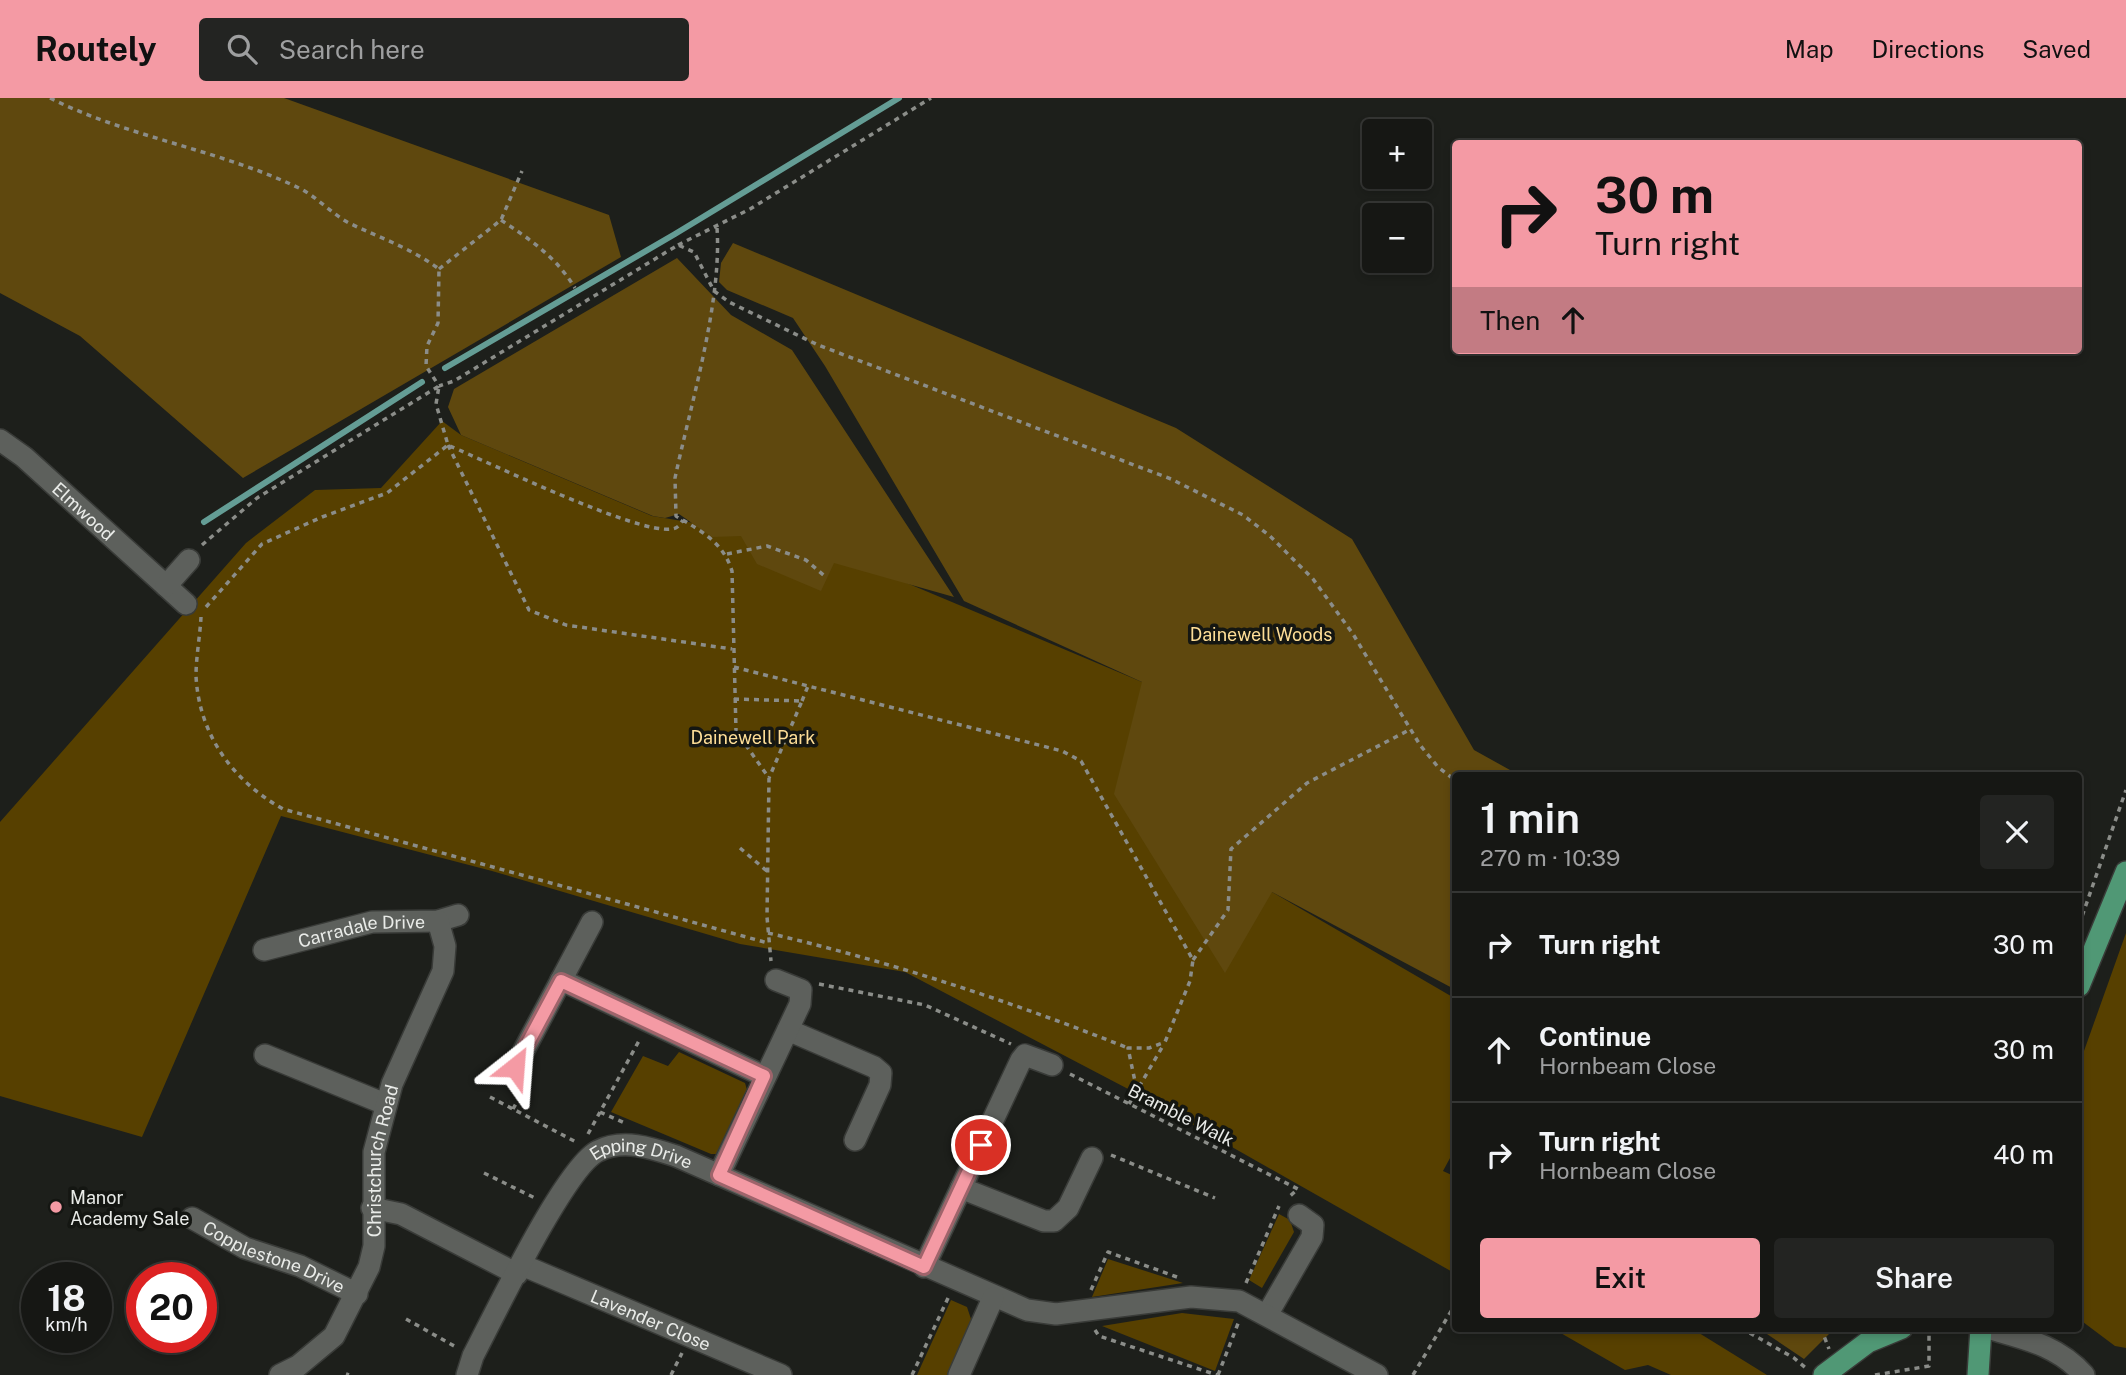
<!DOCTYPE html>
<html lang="en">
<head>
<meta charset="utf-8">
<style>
  body { margin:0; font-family:"Public Sans",sans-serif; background:#232422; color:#f1f3f6; height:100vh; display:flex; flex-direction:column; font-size:26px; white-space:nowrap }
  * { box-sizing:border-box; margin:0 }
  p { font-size:23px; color:#9e9fa0 }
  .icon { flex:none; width:38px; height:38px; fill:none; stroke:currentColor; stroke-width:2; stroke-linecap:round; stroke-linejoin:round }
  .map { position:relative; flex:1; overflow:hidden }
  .panel { position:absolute; left:1452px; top:674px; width:630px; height:560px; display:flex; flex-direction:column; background:#161714; border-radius:7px; box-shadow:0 4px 10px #0003,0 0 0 2px #353634 }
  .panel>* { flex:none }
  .guide { position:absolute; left:1452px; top:42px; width:630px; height:214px; border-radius:7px; box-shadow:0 4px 10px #0003,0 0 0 2px #353634; background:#f49aa4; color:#111; overflow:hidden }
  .tools { position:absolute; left:1362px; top:21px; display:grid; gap:14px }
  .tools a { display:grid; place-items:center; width:70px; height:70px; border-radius:7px; background:#161714; box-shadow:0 4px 10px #0003,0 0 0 2px #353634; font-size:35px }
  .speed { position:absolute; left:21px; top:1164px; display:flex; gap:14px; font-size:35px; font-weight:700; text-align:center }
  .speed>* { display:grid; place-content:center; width:91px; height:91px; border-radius:50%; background:#161714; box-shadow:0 4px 10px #0003,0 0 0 2px #353634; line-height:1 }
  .speed small { font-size:18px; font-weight:400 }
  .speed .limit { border:10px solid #d22; background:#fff; color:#111 }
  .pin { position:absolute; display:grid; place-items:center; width:60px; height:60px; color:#fff; margin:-30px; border:4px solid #fff; border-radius:50%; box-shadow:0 2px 7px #0007 }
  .me { position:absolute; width:77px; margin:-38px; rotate:28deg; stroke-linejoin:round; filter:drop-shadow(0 0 5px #0008) }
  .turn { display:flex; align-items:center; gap:24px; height:147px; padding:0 28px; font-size:32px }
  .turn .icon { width:91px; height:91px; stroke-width:2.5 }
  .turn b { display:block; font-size:49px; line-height:60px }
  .then { display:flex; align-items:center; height:66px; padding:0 28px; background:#0003; gap:14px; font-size:26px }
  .round { display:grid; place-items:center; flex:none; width:74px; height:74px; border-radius:7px; background:#232422 }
  .headline { display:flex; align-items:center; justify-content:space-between; height:119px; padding:0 28px }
  h1 { font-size:42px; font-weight:600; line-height:52px }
  .primary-button { display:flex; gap:14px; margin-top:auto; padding:14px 28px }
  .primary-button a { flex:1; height:80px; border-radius:7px; background:#f49aa4; color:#111; font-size:28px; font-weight:600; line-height:80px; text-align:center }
  .primary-button a+a { background:#232422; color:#f1f3f6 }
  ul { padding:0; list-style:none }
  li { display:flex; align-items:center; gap:21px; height:105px; padding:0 28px; border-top:2px solid #353634 }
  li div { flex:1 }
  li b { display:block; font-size:26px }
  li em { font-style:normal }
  header { display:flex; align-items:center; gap:42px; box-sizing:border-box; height:98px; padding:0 35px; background:#f49aa4; color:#111 }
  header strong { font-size:33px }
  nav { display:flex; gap:38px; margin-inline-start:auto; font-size:24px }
  .search { width:490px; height:63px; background:#232422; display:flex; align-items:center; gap:18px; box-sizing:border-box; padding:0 24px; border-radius:7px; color:#9e9fa0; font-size:26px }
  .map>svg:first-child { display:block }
  .green { fill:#574000 }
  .forest { fill:#5f480e }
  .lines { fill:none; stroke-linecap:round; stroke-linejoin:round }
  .stream { stroke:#649d95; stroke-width:6 }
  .minor-casing { stroke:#393b38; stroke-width:24 }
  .major-casing { stroke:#393b38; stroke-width:24 }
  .path { stroke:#8b8d89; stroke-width:3.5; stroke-dasharray:5 5; stroke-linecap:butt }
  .minor { stroke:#5d605c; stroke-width:21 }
  .major { stroke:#509875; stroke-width:21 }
  .route-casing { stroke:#9f646b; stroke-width:18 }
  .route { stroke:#f49aa4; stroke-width:12 }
  .poi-dot { fill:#f49aa4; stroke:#141612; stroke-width:2.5 }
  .labels { text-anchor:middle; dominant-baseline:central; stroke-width:7; stroke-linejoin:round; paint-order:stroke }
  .street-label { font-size:18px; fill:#e9ebe8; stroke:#141612 }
  .park-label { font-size:18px; fill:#fede97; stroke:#141612 }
  .poi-label { font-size:18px; fill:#e9ebe8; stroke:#141612; text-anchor:start }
</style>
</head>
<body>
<header>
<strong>Routely</strong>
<div class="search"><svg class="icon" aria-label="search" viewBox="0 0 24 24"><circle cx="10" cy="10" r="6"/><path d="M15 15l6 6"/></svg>Search here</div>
<nav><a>Map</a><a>Directions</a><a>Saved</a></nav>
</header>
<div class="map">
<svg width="2126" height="1277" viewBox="0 0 2126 1277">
  <rect width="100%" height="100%" fill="#1d1f1b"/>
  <path class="green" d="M442 323 461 337 652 418 809 444 1142 584 1272 794 1456 901V1049L1443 1073 1456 1079V1176L1151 1003 905 874 740 846 492 773 281 718 142 1039 0 998V724L246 445 315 392 381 390Z
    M2126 835V1250L2115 1248 2079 1221V967Z
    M679 954 745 985 748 995 719 1056H711L611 1014 643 958 668 968Z
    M1279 1116 1290 1122 1294 1134 1262 1190 1249 1182Z
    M1108 1161 1183 1185 1092 1199Z
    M951 1202 967 1209 972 1224 947 1277H917Z
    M1182 1215 1234 1221 1215 1273 1102 1228Z
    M1552 1230H1691L1767 1277H1671L1648 1267 1625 1272Z"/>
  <path class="forest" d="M0 0H284L609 117 621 159 243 380 80 238 0 195Z
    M733 145 1176 330 1352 441 1474 652 1519 677H1456V892L1272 794 1225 875 1114 696 1142 584 964 503 825 268 793 220 727 192 719 184 721 165Z
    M677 160 731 217 792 252 954 499 834 465 821 493 757 466 741 438 712 439 679 416 665 420 653 418 461 337 448 309 454 291Z
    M1758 1230H1835L1804 1261Z"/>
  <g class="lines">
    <path class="stream" d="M445 270 675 136 899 0
      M204 424 422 284"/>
    <g class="minor-casing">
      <g id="minor">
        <path id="s1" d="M0 342 24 359 186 506"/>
        <path d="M166 488 189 462"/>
        <path id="s2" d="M264 852 372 824 438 823 458 817"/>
        <path d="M561 882 764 978"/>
        <path d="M788 932 874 969 881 975 880 987 855 1042"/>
        <path d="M265 957 385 1006"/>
        <path d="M515 969 592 824"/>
        <path d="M719 1077 800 906 801 892 776 882"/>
        <path d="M961 1090 1044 1123H1054L1068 1110 1092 1060"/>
        <path d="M372 1110 401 1116 517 1176"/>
        <path id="s3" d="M192 1120 245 1150 300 1168 357 1196"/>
        <path id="s4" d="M522 1167 781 1277"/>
        <path d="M924 1169 1021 962 1025 957 1052 967"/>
        <path d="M1267 1217 1312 1139 1313 1127 1299 1117"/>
        <path d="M1987 1230C2025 1241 2057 1247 2084 1277"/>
        <path id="s5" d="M280 1277 298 1268 334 1238 369 1169 374 1148V1054L392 986 443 873 445 848 438 823"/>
        <path id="s6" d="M467 1277 473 1258C494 1218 565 1069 598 1053 623 1040 652 1050 676 1058L1027 1212 1056 1216 1191 1199 1239 1203 1377 1277"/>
        <path d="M959 1277 993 1200"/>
      </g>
    </g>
    <g class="major-casing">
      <path id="major" d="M2079 888 2126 774
        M1824 1277 1868 1244 1902 1230
        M1978 1277 1981 1230"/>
    </g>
    <path class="path" d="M50 0C130 40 221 52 301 91 318 100 332 116 349 125 380 140 411 150 439 171L438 225 427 248 426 268 439 288 454 283 678 147 694 154 714 193 729 204 818 247 1171 381 1243 417 1270 438 1313 481 1353 536 1420 647 1438 669 1456 683
      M501 122C531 142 556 159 575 190
      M717 130C722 204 691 305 675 380L676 418C701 433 723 444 732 473L736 633 769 680 767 819 771 863
      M678 147 750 111 931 0
      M439 171 501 122 522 73
      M448 347 529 512 566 527 732 551
      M450 348C490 365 637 436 671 431 677 431 680 427 683 422
      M202 447 257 400 439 288
      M727 456 767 448 806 462 827 480
      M206 509 262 446 322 419 387 395 448 347 436 306 439 288
      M201 519C200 538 196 559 196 578 199 637 233 683 283 711L768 845
      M734 569 1062 653 1081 663 1193 862 1190 883 1165 944 1149 950H1128L1137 993
      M734 601 802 603 769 680
      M802 603 808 588
      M740 750 768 774
      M2079 827 2126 692
      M768 835C891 864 1010 903 1128 950
      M1193 862 1228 812 1231 751 1307 685 1411 631
      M819 886 925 907 1011 946
      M1070 976 1298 1091 1290 1098
      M490 999 578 1045
      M1129 1006 1164 946
      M513 1011 524 991 523 987
      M600 1014 627 1026
      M588 1036 640 941
      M1111 1057 1215 1100
      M484 1075 535 1100
      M1246 1185 1279 1108
      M1091 1192 1108 1154 1177 1179
      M406 1221 456 1249
      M1741 1230 1794 1260 1807 1271
      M1821 1230 1829 1251
      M1095 1232 1099 1238 1217 1277
      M346 1276 349 1277
      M671 1277 682 1255
      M912 1277 949 1198
      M1218 1277 1239 1223
      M1413 1277 1456 1205
      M1875 1277 1929 1268V1230"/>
    <use href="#minor" class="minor"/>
    <use href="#major" class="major"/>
  </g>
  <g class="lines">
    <g class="route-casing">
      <path id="route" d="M515 969 561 883 764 978 719 1077 924 1169 981 1047"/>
    </g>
    <use href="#route" class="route"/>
  </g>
  <circle class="poi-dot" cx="56" cy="1109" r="7"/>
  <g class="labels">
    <g class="street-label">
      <text stroke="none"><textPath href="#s1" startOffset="110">Elmwood</textPath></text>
      <text stroke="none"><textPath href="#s2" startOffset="100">Carradale Drive</textPath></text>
      <text transform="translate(1181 1017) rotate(27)">Bramble Walk</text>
      <text stroke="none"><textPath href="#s5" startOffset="252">Christchurch Road</textPath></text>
      <text stroke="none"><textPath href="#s6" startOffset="306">Epping Drive</textPath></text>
      <text stroke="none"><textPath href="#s3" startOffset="91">Copplestone Drive</textPath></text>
      <text stroke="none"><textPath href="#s4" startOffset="140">Lavender Close</textPath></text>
    </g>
    <g class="park-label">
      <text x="1261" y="536">Dainewell Woods</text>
      <text x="753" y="639">Dainewell Park</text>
    </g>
    <g class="poi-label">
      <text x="70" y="1099">Manor<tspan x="70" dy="21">Academy Sale</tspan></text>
    </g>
  </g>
</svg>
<div class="tools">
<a>+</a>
<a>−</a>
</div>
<div class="speed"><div>18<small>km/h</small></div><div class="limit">20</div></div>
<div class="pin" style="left:981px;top:1047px;background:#d93025"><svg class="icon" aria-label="arrive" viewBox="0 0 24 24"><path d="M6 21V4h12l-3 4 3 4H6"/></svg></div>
<svg class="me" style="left:515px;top:969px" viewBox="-20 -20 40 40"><path d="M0-17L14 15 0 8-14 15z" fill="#f49aa4" stroke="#fff" stroke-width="4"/></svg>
<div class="guide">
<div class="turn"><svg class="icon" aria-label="right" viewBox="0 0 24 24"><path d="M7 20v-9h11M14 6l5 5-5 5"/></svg><div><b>30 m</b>Turn right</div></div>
<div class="then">Then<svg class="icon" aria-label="ahead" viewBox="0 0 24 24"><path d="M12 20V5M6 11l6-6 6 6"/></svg></div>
</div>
<section class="panel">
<div class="headline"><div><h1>1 min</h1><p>270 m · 10:39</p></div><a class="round"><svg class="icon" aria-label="close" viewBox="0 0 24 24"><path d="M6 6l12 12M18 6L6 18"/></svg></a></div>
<ul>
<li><svg class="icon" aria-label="right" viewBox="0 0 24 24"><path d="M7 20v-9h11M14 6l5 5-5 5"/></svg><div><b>Turn right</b></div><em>30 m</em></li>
<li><svg class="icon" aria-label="ahead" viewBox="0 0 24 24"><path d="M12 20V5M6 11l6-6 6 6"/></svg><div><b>Continue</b><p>Hornbeam Close</p></div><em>30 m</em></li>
<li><svg class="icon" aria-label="right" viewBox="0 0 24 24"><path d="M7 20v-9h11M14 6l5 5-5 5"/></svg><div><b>Turn right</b><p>Hornbeam Close</p></div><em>40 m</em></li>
</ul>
<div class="primary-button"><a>Exit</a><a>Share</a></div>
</section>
</div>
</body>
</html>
